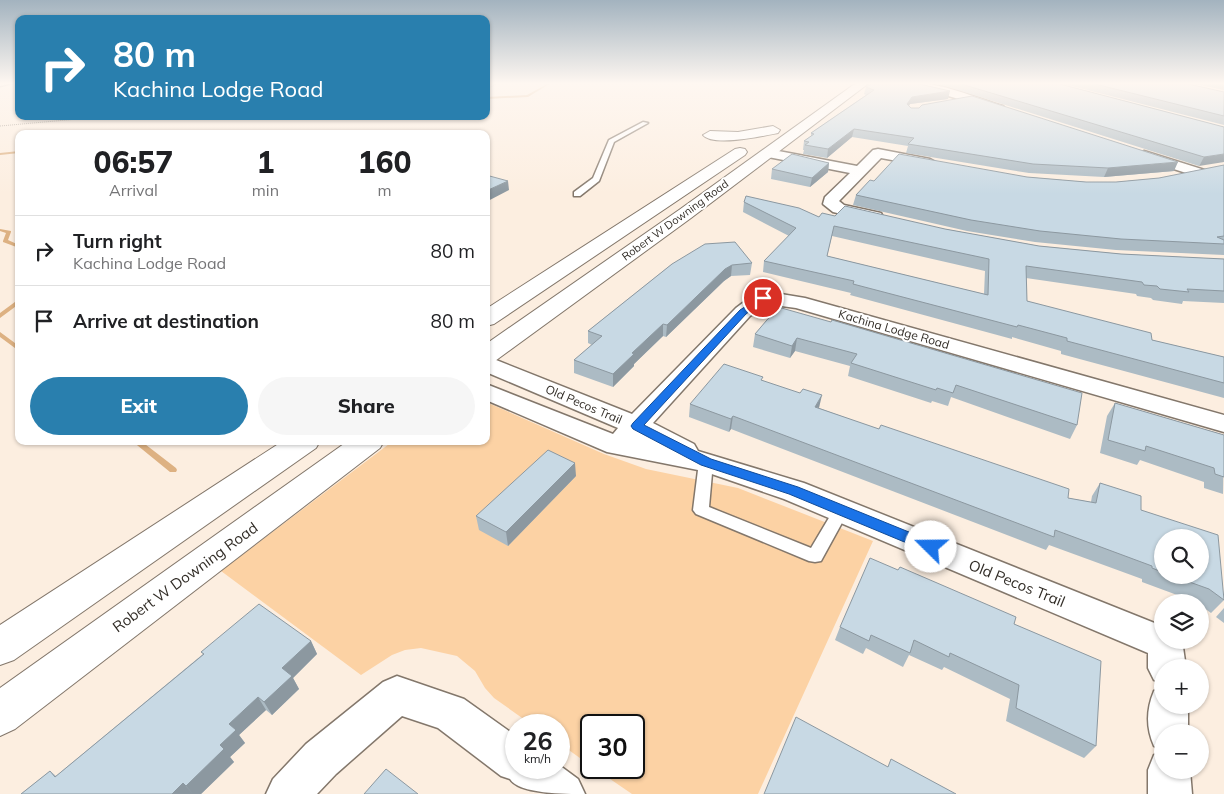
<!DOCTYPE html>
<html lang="en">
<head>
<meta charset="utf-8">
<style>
  body { margin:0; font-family:Mulish,sans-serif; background:#f6f6f6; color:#202124; height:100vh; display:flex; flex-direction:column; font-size:19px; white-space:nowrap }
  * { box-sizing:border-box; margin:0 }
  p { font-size:16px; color:#757577 }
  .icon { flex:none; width:28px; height:28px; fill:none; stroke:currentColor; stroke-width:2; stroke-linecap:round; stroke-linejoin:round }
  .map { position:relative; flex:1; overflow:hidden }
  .drawer { position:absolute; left:15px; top:130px; width:475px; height:315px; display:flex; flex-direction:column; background:#fff; border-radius:10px; box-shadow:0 1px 4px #0004 }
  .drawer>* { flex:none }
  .top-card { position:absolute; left:15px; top:15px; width:475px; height:105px; border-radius:10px; box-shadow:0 1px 4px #0004; background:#297fae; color:#fff; overflow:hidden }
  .fabs { position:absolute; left:1154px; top:529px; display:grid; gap:10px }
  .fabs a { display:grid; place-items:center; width:55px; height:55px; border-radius:50%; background:#fff; box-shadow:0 1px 4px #0004; font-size:25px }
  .speed { position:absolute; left:505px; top:714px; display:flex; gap:10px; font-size:25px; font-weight:700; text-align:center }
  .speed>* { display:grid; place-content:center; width:65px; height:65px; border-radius:50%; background:#fff; box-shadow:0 1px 4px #0004; line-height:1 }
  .speed small { font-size:12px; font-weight:400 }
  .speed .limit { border:2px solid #111; border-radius:8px; background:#fff; color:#111 }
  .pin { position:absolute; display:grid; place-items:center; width:42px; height:42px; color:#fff; margin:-21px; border:2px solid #fff; border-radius:50%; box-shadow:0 1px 5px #0007 }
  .me { position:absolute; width:55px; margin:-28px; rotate:292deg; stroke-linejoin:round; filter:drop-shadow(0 0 4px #0008) }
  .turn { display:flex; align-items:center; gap:18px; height:105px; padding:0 15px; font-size:22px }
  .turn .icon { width:65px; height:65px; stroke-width:2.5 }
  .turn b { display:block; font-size:35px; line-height:42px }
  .eta { display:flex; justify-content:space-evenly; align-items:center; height:85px; text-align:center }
  .eta b { font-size:30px; font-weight:800; line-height:35px }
  .button { display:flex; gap:10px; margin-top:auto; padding:10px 15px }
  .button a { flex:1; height:58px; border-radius:30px; background:#297fae; color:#fff; font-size:20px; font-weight:800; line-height:58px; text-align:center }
  .button a+a { background:#f6f6f6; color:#202124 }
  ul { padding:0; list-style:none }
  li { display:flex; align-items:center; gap:15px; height:70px; padding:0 15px; border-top:1px solid #e0e0e0 }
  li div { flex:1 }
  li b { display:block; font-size:19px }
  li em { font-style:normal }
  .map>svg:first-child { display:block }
  .green { fill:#fcd2a4 }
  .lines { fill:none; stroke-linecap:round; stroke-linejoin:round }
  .stream { fill:#ddb182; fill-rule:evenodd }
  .lane-casing { stroke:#83776b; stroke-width:3 }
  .street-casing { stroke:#83776b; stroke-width:3 }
  .secondary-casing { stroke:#83776b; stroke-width:2 }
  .path { stroke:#9c9388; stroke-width:1; stroke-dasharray:1 1; stroke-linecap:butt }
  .lane { fill:#fff; fill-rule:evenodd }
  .street { fill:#fff; fill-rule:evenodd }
  .secondary { fill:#fff; fill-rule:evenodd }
  .wall { fill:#acbbc4; fill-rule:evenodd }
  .shaded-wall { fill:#8c98a0 }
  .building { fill:#c8d9e4; stroke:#8c98a0; fill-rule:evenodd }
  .route { fill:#1a73e8; stroke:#114b97 }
  .labels { text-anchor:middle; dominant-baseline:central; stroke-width:4; stroke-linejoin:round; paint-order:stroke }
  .far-street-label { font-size:11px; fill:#322d27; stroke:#fff }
  .street-label { font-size:12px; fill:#322d27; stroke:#fff }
  .near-street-label { font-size:15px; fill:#322d27; stroke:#fff }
</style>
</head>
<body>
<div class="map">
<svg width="1224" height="794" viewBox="0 0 1224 794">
  <rect width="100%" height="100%" fill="#fceee0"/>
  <path class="green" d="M486 402 604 454 646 469 738 488 873 541 758 794H632L594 768H634V725H591V766L559 743V725H532L494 698 485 688 475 671 457 656 421 648 405 650 392 655 361 675 221 571 393 441H486Z"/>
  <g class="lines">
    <path class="stream" d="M549 83H551L528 97 486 99V97L527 95Z
      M19 151V153L0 155V153Z
      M0 229 11 231V232L8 240 19 245V248L3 242V241L6 233 0 231Z
      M19 299V304L0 318V313Z
      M0 332 19 346V351L0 337Z
      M132 441H141L176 468 177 470 176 472H170Z"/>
    <g class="lane-casing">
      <path id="lane" d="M0 83H12L0 86Z
        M643 122 648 123 614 142 599 181 580 196H574V192L593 178 609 140Z
        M706 457 711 459 713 462 709 507 811 548 836 506 841 504 846 506 849 510 821 561 815 562 809 561 696 514 693 510 699 462 701 459Z"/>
    </g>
    <g class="street-casing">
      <path id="street" d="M900 83C934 79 971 96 1003 106L1005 108 999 111 935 92 901 85Z
        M768 149 857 166 873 150 878 149 930 159 937 163 930 167 881 158 839 201 844 205 881 213 883 217 881 221 875 222 833 212 823 204 825 197 850 173 763 156 761 153Z
        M1144 151 1224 176V185L1139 158 1137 155Z
        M763 291 805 298 1224 415V432L796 308 767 304 750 316 653 423 694 444 698 451 804 483 1162 626V640H1182L1186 668H1162V684L1154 680 1148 668V653L784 499 703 471 607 452 486 400V384L613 434 618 428 486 372V356L632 414 736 308 756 293Z
        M397 676 464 699 516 736V768H559V765L578 779 585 794C565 794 519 794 510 779L501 776 438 728 402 716 336 774 317 794H266L273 779 306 744 383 682Z
        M1162 688V705H1188V732H1162V750L1154 746C1146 728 1146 710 1154 691Z
        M1162 751V770H1190L1192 794H1148V770L1154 755Z"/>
    </g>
    <g class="secondary-casing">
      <path id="secondary" d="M856 83H869L691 218 495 361 486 364V344L679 210Z
        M773 126 780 130 778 133C763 136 713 147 703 135L710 131 738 132Z
        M740 148 745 149 747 152 745 155 494 324 486 326V309L735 149Z
        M283 441H320L316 448 14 660 0 665V625Z
        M348 441H384L380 448 15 729 0 736V688Z"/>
    </g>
    <path class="path" d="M486 89 499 83
      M0 126 111 116"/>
    <use href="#lane" class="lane"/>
    <use href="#street" class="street"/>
    <use href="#secondary" class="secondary"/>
  </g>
  <path class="wall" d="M927 83H1056L1224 127 1199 166 942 85Z
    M1060 83H1184L1224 92V125Z
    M1191 83H1224V90Z
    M866 87 948 99 910 104 909 106 911 108 1174 171 1104 177 1029 173 906 153 908 146 852 137 827 158 803 154 804 150H803L804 141 811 136V133L866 95 864 94Z
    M829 163 828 172 810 187 771 179 772 169Z
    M1224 165V255L1116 250 1035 242 967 231 853 205 856 195 874 181 1027 177 1086 182H1116L1159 178Z
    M744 202 819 217 835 216 945 229 1039 246 1121 254 1224 259V303L1183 301 1182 304 1153 300 1151 298 1137 296 1136 294 1026 278 1027 301 1152 340 1224 357V398L1061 354V351L1012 337V339L850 295 851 293 763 272 764 261 789 236 743 212ZM832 236 985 271 984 294 827 256Z
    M752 263 750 275 731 276 724 281 666 337 663 336 634 364V366L613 387 574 373V360L592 345 588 343V331L672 264Z
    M778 307 1077 425 1070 439 951 397 948 406 932 401 931 403 848 376 850 366 795 351 790 358 753 347 755 334Z
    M762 380 819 408 1068 498 1091 502 1092 496 1100 483 1141 510 1224 600 1211 613 1200 605V602H1196L1142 582V579L1049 545 1046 550 731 429 729 432 689 417 690 404ZM1162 538 1200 575H1162Z
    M1115 403 1224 435 1223 494 1204 488V482L1140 460 1137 465 1100 453 1107 416Z
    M576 476 508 546 479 530 476 516Z
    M1224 608V623L1216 617Z
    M1014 624 1096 746 1084 758 1006 721 1010 699 944 667 942 670 909 655 903 667 866 648 863 654 835 640 840 627Z
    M311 641 317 654 293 678 299 689 272 715 266 710 239 735 245 743 230 757 234 762 201 794H21L50 771 56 776 203 654 201 652Z"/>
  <path class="shaded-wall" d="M950 91 948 99 910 104 905 112 907 104 912 97Z
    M854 129 852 137 827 158 828 149Z
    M1224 154V162L1199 166 1204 157Z
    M1178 162 1174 171 1104 177 1108 168Z
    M829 163 828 172 810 187 812 178Z
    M508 181 509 190 486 202V191Z
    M732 265 731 276 724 281 666 337 667 325 725 269Z
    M663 324V336L634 364V366L613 387V374L632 353Z
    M797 338 795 351 790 358 792 346Z
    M822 395 819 408 815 407Z
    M733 416 731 429 729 432 731 419Z
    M575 463 576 476 508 546 506 532Z
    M311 641 317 654 293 678 299 689 272 715 264 702 282 668Z
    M258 697 266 710 239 735 245 743 230 757 234 762 201 794H193L186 786 220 745 229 724Z
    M183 783 193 794H172Z"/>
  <path class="building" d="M873 83H915L950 91 912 97 907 104 911 108H919L922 105 972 96 1178 162 1108 168 1033 164 908 144 914 138 854 129 828 149 805 145 809 142 804 141 814 134 811 133 874 90 866 87Z
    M958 83H1056L1224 127V154L1204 157Z
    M1091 83H1184L1224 92V116Z
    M792 154 829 163 812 178 772 169Z
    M899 154 1027 177 1086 182H1116L1159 178 1224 165V236L1217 237 1224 240V244L1121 239 1040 231 971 220 856 195 870 180 874 181Z
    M486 175 508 181 486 191Z
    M746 196 799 208 819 217 822 213 835 216 845 206 945 229 1039 246 1121 254 1224 259V291L1187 289 1189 292 1160 289 1157 286 1144 285 1142 282 1026 266 1027 301 1151 333 1152 340 1224 357V383L1067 341V338L1018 325 1017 327 853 284 854 281 764 261 796 228 744 202ZM834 226 989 259 988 295 827 256Z
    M735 242 752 263 732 265 725 269 667 325 663 324 632 353 634 354 613 374 574 360 602 336 588 331 672 264 705 244Z
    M778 307 831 322 832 320 1082 393 1077 425 956 385 953 393 937 388 936 390 851 363 857 354 797 338 792 346 755 334Z
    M724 364 763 377 761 380 800 393 803 389 822 395 815 407 879 429 881 425 1069 489 1068 498 1096 503 1100 483 1141 496V510L1218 535 1224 600 1209 589 1170 575H1200V538H1162V572L1152 568V566L1055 530 1054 537 733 416 731 419 690 404Z
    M1115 403 1224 435V477L1215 474 1214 468 1146 446 1145 451 1108 440Z
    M548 450 575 463 506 532 476 516Z
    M870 558 898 570 900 567 1016 617 1014 624 1101 661 1096 746 1016 708 1019 685 950 653 949 657 914 640 910 653 871 635 869 641 840 627Z
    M259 604 311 641 282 668 292 676 264 702 258 697 229 724 236 730 220 745 224 749 186 786 183 783 172 794H21L50 771 55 777 204 654 201 652Z
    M796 717 888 767 891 759 956 794H764Z
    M386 769 418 794H364Z"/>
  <linearGradient id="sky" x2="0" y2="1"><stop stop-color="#a3b3bf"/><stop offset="0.43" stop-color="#fef7f1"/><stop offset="1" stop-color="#fef7f1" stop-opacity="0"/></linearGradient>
  <rect width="1224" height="194" fill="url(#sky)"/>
  <path class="route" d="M763 295 767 298 766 299 746 314 644 425 711 459 798 487 936 543 939 547 936 551 931 553 926 551 789 494 701 465 633 429 631 426 633 423 740 310Z"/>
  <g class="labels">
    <g class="far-street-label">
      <text transform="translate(675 220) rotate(-36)">Robert W Downing Road</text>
    </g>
    <g class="street-label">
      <text transform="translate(894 329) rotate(16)">Kachina Lodge Road</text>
      <text transform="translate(584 404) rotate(23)">Old Pecos Trail</text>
    </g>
    <g class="near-street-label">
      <text transform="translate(185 577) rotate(-36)">Robert W Downing Road</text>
      <text transform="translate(1017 583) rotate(22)">Old Pecos Trail</text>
    </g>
  </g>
</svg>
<div class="fabs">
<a><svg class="icon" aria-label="search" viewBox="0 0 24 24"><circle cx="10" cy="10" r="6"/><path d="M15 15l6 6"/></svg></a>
<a><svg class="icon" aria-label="layers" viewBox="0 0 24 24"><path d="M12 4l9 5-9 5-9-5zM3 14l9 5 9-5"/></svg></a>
<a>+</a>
<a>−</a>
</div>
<div class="speed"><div>26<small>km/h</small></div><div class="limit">30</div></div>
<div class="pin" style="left:763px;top:298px;background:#d93025"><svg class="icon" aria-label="arrive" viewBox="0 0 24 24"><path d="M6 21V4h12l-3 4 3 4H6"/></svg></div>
<svg class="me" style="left:931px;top:547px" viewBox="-20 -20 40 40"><circle r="19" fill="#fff"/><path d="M0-13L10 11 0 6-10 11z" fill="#1a73e8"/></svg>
<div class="top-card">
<div class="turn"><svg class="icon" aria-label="right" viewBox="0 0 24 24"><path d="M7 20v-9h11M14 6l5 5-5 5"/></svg><div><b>80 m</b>Kachina Lodge Road</div></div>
</div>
<section class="drawer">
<div class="eta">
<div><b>06:57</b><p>Arrival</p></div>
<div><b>1</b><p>min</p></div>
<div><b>160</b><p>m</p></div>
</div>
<ul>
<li><svg class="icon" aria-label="right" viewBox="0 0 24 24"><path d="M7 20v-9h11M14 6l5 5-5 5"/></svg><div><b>Turn right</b><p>Kachina Lodge Road</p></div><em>80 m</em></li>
<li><svg class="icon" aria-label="arrive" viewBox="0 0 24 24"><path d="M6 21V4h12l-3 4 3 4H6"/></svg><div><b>Arrive at destination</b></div><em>80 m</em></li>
</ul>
<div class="button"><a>Exit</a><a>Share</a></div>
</section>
</div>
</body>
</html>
